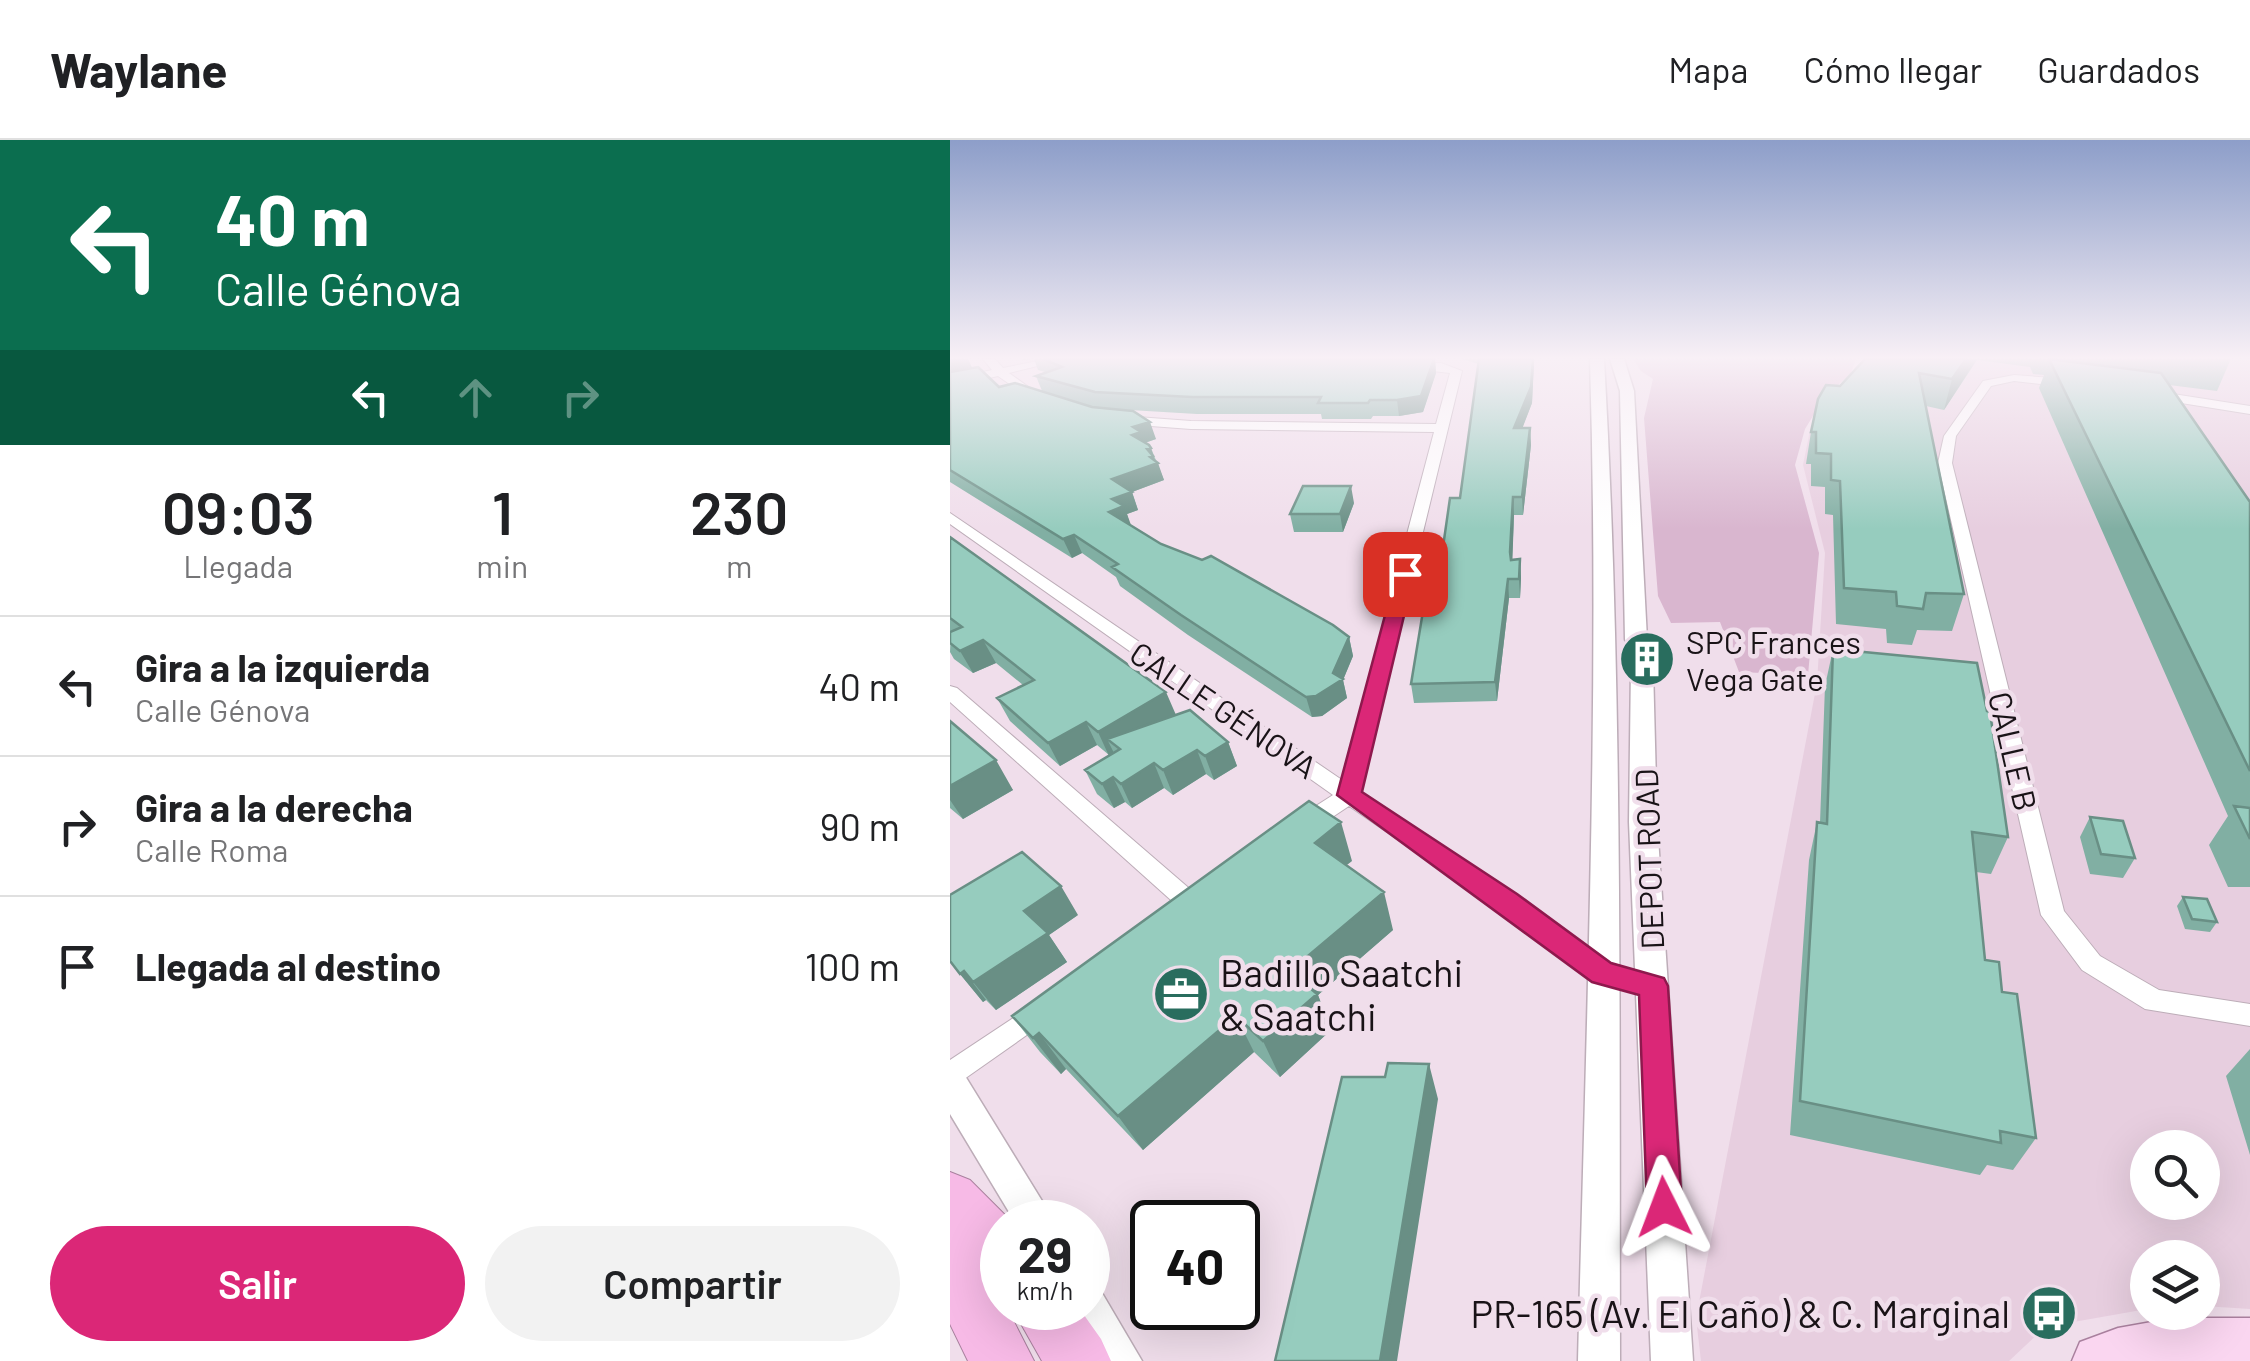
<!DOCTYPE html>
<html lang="es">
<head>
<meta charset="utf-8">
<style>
  body { margin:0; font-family:Barlow,sans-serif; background:#f2f2f2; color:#202124; height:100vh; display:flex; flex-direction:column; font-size:38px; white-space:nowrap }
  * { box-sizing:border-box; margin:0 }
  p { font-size:32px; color:#757577 }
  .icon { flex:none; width:55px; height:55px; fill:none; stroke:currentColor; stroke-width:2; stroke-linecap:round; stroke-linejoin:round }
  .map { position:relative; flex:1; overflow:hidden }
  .sheet { display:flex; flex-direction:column; background:#fff; width:950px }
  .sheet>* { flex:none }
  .hud { background:#0b6e4f; color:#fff; overflow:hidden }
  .fabs { position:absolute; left:1180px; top:990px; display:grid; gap:20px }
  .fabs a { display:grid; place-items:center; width:90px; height:90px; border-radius:50%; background:#fff; box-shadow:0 10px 40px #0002; font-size:50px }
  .speed { position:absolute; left:30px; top:1060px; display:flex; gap:20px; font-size:50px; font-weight:700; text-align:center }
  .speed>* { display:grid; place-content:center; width:130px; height:130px; border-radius:50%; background:#fff; box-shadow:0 10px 40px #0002; line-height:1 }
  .speed small { font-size:25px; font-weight:400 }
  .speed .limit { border:5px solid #111; border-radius:15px; background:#fff; color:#111 }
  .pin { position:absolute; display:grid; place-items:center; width:85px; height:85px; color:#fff; margin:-42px; border-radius:20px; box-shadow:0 5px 15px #0006 }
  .me { position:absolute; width:110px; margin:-55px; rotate:357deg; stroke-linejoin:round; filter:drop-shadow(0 0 8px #0008) }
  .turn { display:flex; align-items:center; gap:35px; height:210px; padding:0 50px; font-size:45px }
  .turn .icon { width:130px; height:130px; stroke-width:2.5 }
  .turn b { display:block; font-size:70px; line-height:85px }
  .lanes { display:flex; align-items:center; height:95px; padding:0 50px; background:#0003; justify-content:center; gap:50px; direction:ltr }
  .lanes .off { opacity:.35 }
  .eta { display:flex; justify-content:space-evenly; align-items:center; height:170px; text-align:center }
  .eta b { font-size:60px; font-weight:600; line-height:70px }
  .button { display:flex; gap:20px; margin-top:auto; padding:20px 50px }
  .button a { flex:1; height:115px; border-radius:60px; background:#db2777; color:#fff; font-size:40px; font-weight:600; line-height:115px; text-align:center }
  .button a+a { background:#f2f2f2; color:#202124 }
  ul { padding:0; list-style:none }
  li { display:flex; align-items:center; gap:30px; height:140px; padding:0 50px; border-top:2px solid #e0e0e0 }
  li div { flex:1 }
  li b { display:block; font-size:38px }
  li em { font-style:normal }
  header { display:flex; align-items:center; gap:60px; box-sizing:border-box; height:140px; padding:0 50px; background:#fff; border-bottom:2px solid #e0e0e0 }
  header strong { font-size:48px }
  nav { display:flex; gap:55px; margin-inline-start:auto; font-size:35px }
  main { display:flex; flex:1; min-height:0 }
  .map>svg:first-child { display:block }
  .built { fill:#e7cedf; fill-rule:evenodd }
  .green { fill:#d9b6cf }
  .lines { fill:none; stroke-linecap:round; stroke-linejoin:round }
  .minor-casing { stroke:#bdadb8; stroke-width:2 }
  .tertiary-casing { stroke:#bdadb8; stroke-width:3 }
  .primary-casing { stroke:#a9809e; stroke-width:3 }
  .motorway-casing { stroke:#a9809e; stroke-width:2 }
  .minor { fill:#fff; fill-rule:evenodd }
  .tertiary { fill:#fff; fill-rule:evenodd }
  .primary { fill:#fad6f0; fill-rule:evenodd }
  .motorway { fill:#f7bae6; fill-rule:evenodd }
  .wall { fill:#81afa3 }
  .shaded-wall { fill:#698f85 }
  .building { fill:#96ccbe; stroke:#698f85; stroke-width:2.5 }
  .route { fill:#db2777; stroke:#8e194d; stroke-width:2.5 }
  .labels { text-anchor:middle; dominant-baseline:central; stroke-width:9; stroke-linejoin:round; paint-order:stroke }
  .poi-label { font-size:32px; fill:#191317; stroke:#f0deeb; text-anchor:start }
  .street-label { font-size:32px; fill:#191317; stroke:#f0deeb }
  .near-poi-label { font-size:38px; fill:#191317; stroke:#f0deeb; text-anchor:start }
</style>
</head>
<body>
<header>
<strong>Waylane</strong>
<nav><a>Mapa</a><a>Cómo llegar</a><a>Guardados</a></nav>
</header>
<main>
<section class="sheet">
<div class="hud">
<div class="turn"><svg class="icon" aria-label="left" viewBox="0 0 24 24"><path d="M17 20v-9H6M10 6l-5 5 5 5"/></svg><div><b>40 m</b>Calle Génova</div></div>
<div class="lanes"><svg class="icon" aria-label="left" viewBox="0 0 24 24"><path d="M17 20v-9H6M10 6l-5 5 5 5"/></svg><svg class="icon off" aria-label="ahead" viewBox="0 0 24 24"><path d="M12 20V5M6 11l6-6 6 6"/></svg><svg class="icon off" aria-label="right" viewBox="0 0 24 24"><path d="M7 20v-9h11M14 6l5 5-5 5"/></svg></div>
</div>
<div class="eta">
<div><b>09:03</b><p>Llegada</p></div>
<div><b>1</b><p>min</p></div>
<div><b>230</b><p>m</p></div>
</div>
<ul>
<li><svg class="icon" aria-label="left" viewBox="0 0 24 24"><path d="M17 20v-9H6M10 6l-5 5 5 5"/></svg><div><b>Gira a la izquierda</b><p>Calle Génova</p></div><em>40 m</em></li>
<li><svg class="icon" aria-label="right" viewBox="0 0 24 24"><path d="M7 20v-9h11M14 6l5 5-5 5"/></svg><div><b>Gira a la derecha</b><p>Calle Roma</p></div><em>90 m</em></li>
<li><svg class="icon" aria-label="arrive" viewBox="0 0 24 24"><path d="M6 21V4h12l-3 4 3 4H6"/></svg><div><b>Llegada al destino</b></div><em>100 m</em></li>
</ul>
<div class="button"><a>Salir</a><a>Compartir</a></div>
</section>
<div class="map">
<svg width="1300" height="1221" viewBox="0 0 1300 1221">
  <rect width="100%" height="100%" fill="#f0deeb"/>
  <path class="built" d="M924 219 1300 221V1169L1253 1166 1252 1118H1198L1197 1169 1095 1187 1059 1221H751L746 1178 867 543 875 413 853 325 860 290 890 249ZM1198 1008H1252V1062H1198Z"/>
  <path class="green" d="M683 219H906L901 233 874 258 855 289 845 325 869 413 858 535 789 532 770 482 721 483 708 456 694 278 703 239 691 231Z"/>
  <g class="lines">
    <g class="minor-casing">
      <path id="minor" d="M33 219H45L53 228 97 219H116L59 233 88 254V260L84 261 48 236 0 247V239L42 230Z
        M460 223H491L512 231 410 652 565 755 659 824 713 838 717 846 713 854 704 857 643 841 549 769 399 666 360 692H344L341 686 344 680 383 655 0 384V373L392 640 484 292 241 289 174 284 168 280 174 276 241 281 486 284 500 233 456 228 454 226Z
        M1064 235 1116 239 1122 243 1116 247 1064 241 1041 246 1006 296 1002 323 1114 771 1150 816 1209 850 1300 864V886L1195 869 1132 830 1091 775 988 323 994 296 1033 241Z
        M1204 251 1300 266V274L1200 258 1198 255Z
        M0 546 7 548 248 756 252 763 248 770 240 772 232 770 0 562Z
        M92 859 101 862 105 870 101 878 0 949V920Z"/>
    </g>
    <g class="tertiary-casing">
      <path id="tertiary" d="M640 219H654C673 552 669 887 670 1221H628C636 887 650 553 640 219Z
        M660 219H674L684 251 697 499 703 526 707 682 743 1221H701L679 682 681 526 675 499 670 251Z
        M0 926 12 931 105 1082H65L0 974Z
        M138 1147 152 1153 192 1221H147L118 1168H138Z"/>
    </g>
    <g class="primary-casing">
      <path id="primary" d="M1224 1178H1300V1221H1122L1130 1202 1168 1188Z"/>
    </g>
    <g class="motorway-casing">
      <path id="motorway" d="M0 1032 20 1040 62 1082H52V1143L42 1139 52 1158V1168H57L84 1221H18L0 1184Z
        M62 1168H129L151 1199 161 1221H92Z"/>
    </g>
    <use href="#minor" class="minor"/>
    <use href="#tertiary" class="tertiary"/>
    <use href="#primary" class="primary"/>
    <use href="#motorway" class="motorway"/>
  </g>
  <path class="wall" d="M0 219H18L22 228 49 247 92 251 86 236 95 232 88 230 84 219 73 220 71 219H491H485L486 233 473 272 449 276H423L421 279H372L371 274H247L163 269 206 299 195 303 201 308 214 340 182 352 188 370 177 374 180 385 211 404 399 497 403 516 393 540 397 558 372 576 362 577 238 495 170 446 166 437 132 413 122 418 0 342Z
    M512 219H584L582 263 572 288H580L581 305 573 375H564L562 420 570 419 571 438 570 458H559L547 561 464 563 461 544 490 428 510 358 529 224Z
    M915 219H1280V221L1267 251 1219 245 1300 362V747H1278L1259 705 1278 676 1089 248 1094 235 1083 234 1080 227 1027 220 994 270 976 266 1014 454 1002 491 967 490 962 505 937 503 936 489 886 484 883 375 875 374V347L861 346V324H856L861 292 890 246Z
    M404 363 393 392H344L340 374Z
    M0 397 226 575 278 602 287 626 264 640 256 634 223 655 214 648 182 668 175 662 164 668 147 654 135 630 159 615 147 605 110 626 60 581 47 558 73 545 46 523 23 533 4 519 0 512 1 492 0 491Z
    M883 509 1058 697 1041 734 1026 732 1035 820 1052 852 1086 998 1063 1030 1037 1025 1030 1035 840 995 859 720 867 682 870 683 875 546Z
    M0 581 63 650 13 679 0 668Z
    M1140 677 1185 718 1173 738 1140 734 1130 697Z
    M402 721 396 725 443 790 368 855 381 890 330 937 304 912 193 1010 116 929 111 934 90 912 62 876Z
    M1233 757 1267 782 1260 792 1235 789 1227 766Z
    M128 775 99 795 117 822 46 870 36 860 33 862 0 822Z
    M1300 909V1015L1276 936Z"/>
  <path class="shaded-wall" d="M0 219H18L23 230 0 236Z
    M485 219 486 233 473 272 449 276 447 260Z
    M583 219 584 224 582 263 566 305 564 288Z
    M1016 219H1027L994 270 1002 239Z
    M200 282 206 299 194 303 182 295 183 287Z
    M580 288 581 305 573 375 572 357Z
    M201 308 206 324 208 323 214 340 182 352 188 370 177 374 181 385 166 391 159 372 162 359V339L197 309Z
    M401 346 404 363 393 392 390 374Z
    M563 357 564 375 562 431 560 412Z
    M124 395 132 413 122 418 113 399Z
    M570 419 571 438 570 458 569 439Z
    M558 439 559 458 547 561 545 542Z
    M399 497 403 516 393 540 397 558 372 576 362 577 356 557 383 533Z
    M33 500 46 523 23 533 10 511Z
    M216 552 226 575 157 599 164 613 159 616 148 592Z
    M136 582 147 605 110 626 98 603Z
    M278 602 287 626 264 640 255 616Z
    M247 610 256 634 223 655 213 630Z
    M46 620 63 650 13 679 0 660V646Z
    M204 623 214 648 182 668 171 644Z
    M163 637 175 662 164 668 152 644Z
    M391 682 402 721 376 741 365 703Z
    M111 746 128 775 99 795 117 822 46 870 23 842 74 771Z
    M434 752 443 790 368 855 381 890 330 937 313 901 340 831Z
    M14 831 36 860 33 862 10 834Z
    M286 876 304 912 193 1010 168 976Z
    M89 893 116 929 111 934 83 898Z
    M479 924 488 959 447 1221H430Z"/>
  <path class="building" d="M93 219H484L471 256 447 260H420L418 263H368L371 257H242L145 252 86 236 112 227Z
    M529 219H583L581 247 564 288H580L572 357H563L560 412 561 420 570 419 569 439H558L545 542 461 544 475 459 483 428H490L500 358H510Z
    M915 219H1016L1002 239 969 233 1014 454 976 453 973 469 947 466 946 452 894 448 890 341 881 340V314L866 313V292H861L868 259 876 245 890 246Z
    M1099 219 1211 233 1300 362V631Z
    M28 227 49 247 65 243 142 267 183 271 200 282 183 287 191 292 182 295 199 305 201 308 197 309 203 316 200 317 208 323 162 339 182 352 162 359 174 366 159 372 211 404 252 420 261 416 383 485 399 497 383 533 393 539 366 556 356 557 231 475 162 427 168 424 124 395 113 399 0 330V232Z
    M353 346H401L390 374H340Z
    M0 397 216 552 148 592 136 582 98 603 47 558 84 540 33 500 10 511 0 503V492L12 487 0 478Z
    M883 509 1027 523 1037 571 1040 572 1058 697 1022 692 1035 820 1049 822 1052 852 1067 854 1086 998 1050 991 1051 1003 850 961 867 682 877 684Z
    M240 570 278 602 255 616 247 610 213 630 204 623 171 644 163 637 152 644 135 630 170 609 157 599Z
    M0 581 46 620 0 646Z
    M359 661 391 682 365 703 434 752 340 831 367 854 313 901 286 876 168 976 89 893 83 898 62 876Z
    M1284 666 1300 668V699Z
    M1140 677 1173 681 1185 718 1151 714Z
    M72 712 111 746 74 771 98 793 23 842 14 831 10 834 0 821V755Z
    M1233 757 1257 759 1267 782 1242 779Z
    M438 923 479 924 430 1221H325L392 937H435Z"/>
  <linearGradient id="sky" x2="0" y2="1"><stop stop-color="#8d9ec9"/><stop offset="0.56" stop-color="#f8f0f6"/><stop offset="1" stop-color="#f8f0f6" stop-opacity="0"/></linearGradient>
  <rect width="1300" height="389" fill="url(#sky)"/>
  <path class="route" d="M455 429 464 434 412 652 567 754 661 823 714 838 718 846 732 1067 727 1079 714 1084 702 1079 697 1067 689 855 642 842 387 655 446 434Z"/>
  <defs>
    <g id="building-disc" transform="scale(2.875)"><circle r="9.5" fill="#296d5e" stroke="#f0deeb"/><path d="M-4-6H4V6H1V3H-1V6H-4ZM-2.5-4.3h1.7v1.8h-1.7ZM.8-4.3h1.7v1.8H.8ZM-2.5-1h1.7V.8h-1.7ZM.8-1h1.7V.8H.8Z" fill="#fff"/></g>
    <g id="office-disc" transform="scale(2.875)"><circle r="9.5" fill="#296d5e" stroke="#f0deeb"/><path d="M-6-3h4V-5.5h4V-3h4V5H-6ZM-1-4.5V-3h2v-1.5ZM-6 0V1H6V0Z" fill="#fff"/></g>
    <g id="bus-disc" transform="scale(2.875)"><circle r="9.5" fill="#296d5e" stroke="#f0deeb"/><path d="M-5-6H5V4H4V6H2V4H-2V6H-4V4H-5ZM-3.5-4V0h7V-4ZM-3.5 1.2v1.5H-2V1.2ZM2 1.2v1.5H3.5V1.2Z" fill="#fff"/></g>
  </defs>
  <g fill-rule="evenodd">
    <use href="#building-disc" x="697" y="519"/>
    <use href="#office-disc" x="231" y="854"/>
    <use href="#bus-disc" x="1099" y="1173"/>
  </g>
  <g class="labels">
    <g class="poi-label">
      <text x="736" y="501">SPC Frances<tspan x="736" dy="37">Vega Gate</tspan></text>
    </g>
    <g class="street-label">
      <text transform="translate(274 569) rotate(34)">CALLE GÉNOVA</text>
      <text transform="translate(1064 611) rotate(77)">CALLE B</text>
      <text transform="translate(698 719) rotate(-92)">DEPOT ROAD</text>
    </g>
    <g class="near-poi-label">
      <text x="270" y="832">Badillo Saatchi<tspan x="270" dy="44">&amp; Saatchi</tspan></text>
      <text x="1060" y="1173" text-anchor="end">PR-165 (Av. El Caño) &amp; C. Marginal</text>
    </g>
  </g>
</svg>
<div class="fabs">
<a><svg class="icon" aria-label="search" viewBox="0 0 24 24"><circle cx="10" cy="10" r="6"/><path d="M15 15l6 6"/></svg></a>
<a><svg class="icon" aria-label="layers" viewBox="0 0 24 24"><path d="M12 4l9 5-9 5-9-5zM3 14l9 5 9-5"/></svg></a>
</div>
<div class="speed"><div>29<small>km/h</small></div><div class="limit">40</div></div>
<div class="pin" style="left:455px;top:434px;background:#d93025"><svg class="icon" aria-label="arrive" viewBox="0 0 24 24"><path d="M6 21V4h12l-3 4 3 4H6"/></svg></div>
<svg class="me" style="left:714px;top:1067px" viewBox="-20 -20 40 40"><path d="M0-17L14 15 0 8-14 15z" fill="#db2777" stroke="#fff" stroke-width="4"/></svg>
</div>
</main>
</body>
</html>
